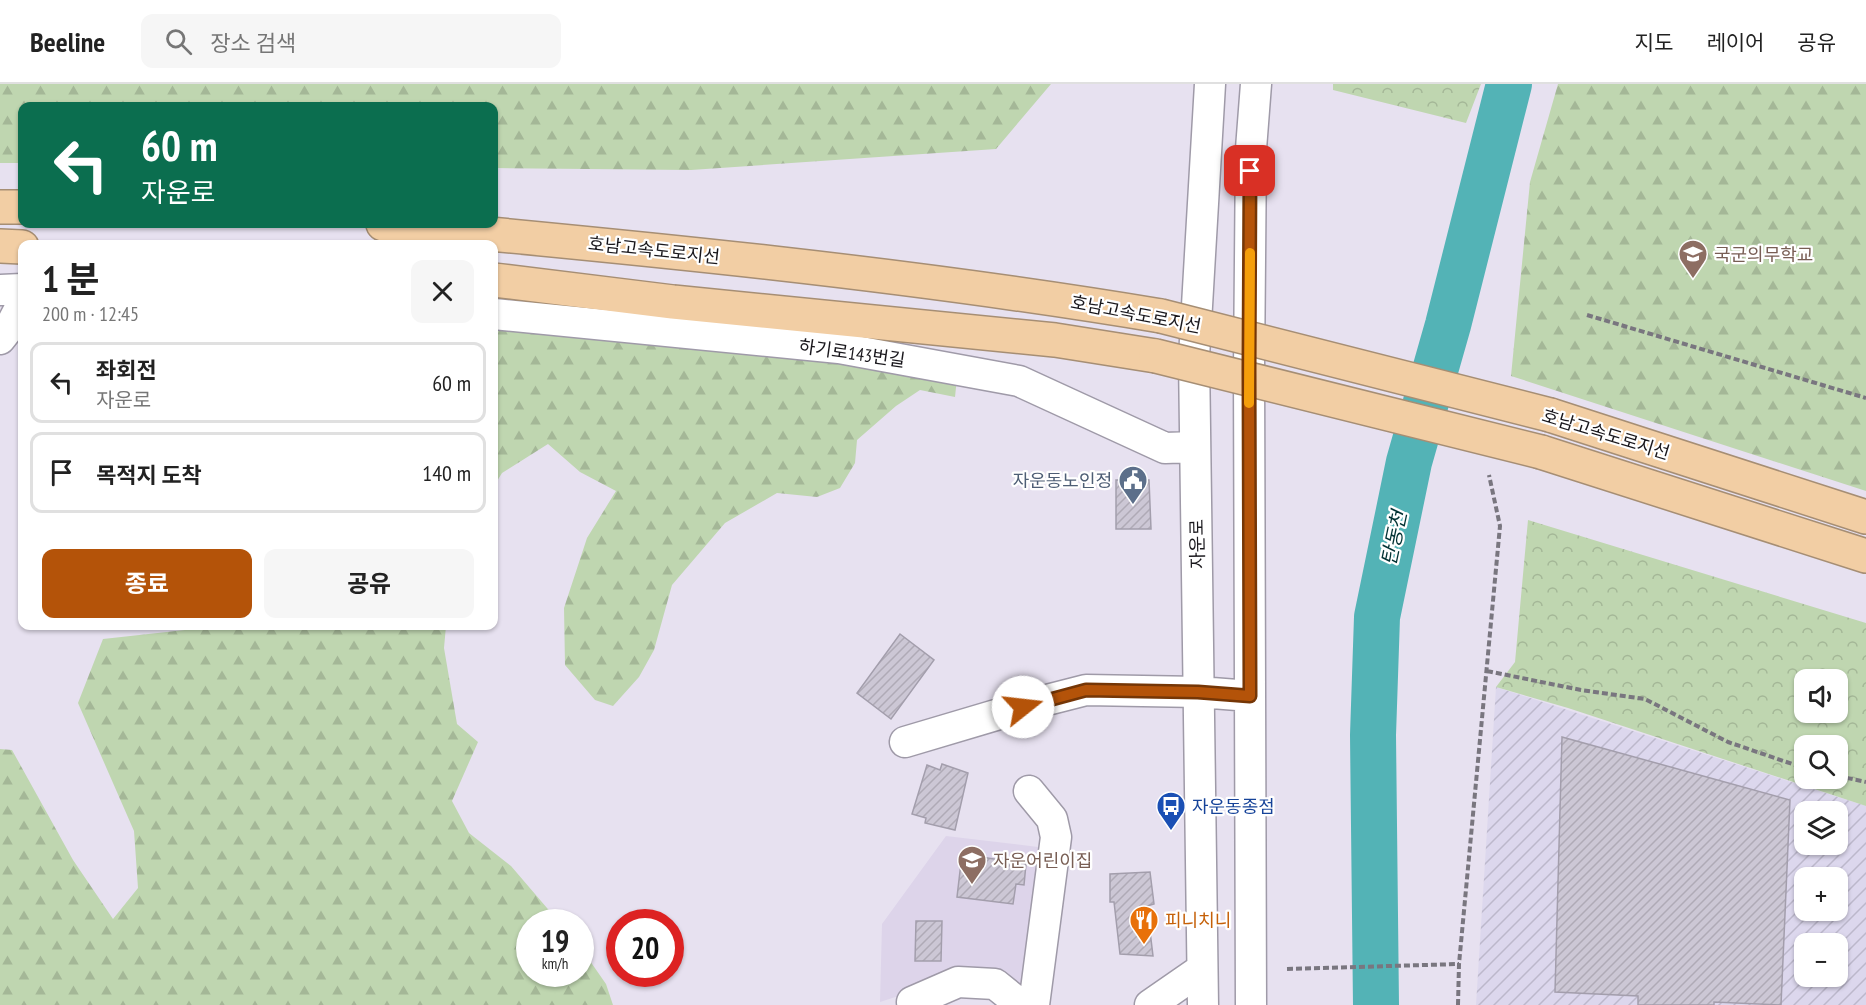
<!DOCTYPE html>
<html lang="ko">
<head>
<meta charset="utf-8">
<style>
  body { margin:0; font-family:"PT Sans Narrow","Noto Sans KR",sans-serif; background:#f6f6f6; color:#222; height:100vh; display:flex; flex-direction:column; font-size:22px; white-space:nowrap }
  * { box-sizing:border-box; margin:0 }
  p { font-size:20px; color:#767676 }
  .icon { flex:none; width:33px; height:33px; fill:none; stroke:currentColor; stroke-width:2; stroke-linecap:round; stroke-linejoin:round }
  .map { position:relative; flex:1; overflow:hidden }
  .drawer { position:absolute; left:18px; top:156px; width:480px; height:390px; display:flex; flex-direction:column; background:#fff; border-radius:12px; box-shadow:0 2px 4px #0004 }
  .drawer>* { flex:none }
  .hud { position:absolute; left:18px; top:18px; width:480px; height:126px; border-radius:12px; box-shadow:0 2px 4px #0004; background:#0b6e4f; color:#fff; overflow:hidden }
  .tools { position:absolute; left:1794px; top:585px; display:grid; gap:12px }
  .tools a { display:grid; place-items:center; width:54px; height:54px; border-radius:12px; background:#fff; box-shadow:0 2px 4px #0004; font-size:30px }
  .speed { position:absolute; left:516px; top:825px; display:flex; gap:12px; font-size:30px; font-weight:700; text-align:center }
  .speed>* { display:grid; place-content:center; width:78px; height:78px; border-radius:50%; background:#fff; box-shadow:0 2px 4px #0004; line-height:1 }
  .speed small { font-size:15px; font-weight:400 }
  .speed .limit { border:9px solid #d22; background:#fff; color:#111 }
  .pin { position:absolute; display:grid; place-items:center; width:51px; height:51px; color:#fff; margin:-26px; border-radius:12px; box-shadow:0 3px 9px #0006 }
  .me { position:absolute; width:66px; margin:-33px; rotate:74deg; stroke-linejoin:round; filter:drop-shadow(0 0 4px #0008) }
  .turn { display:flex; align-items:center; gap:21px; height:126px; padding:0 24px; font-size:27px }
  .turn .icon { width:78px; height:78px; stroke-width:2.5 }
  .turn b { display:block; font-size:42px; line-height:51px }
  .round { display:grid; place-items:center; flex:none; width:63px; height:63px; border-radius:12px; background:#f6f6f6 }
  .overview { display:flex; align-items:center; justify-content:space-between; height:102px; padding:0 24px }
  h1 { font-size:36px; font-weight:700; line-height:45px }
  .primary-button { display:flex; gap:12px; margin-top:auto; padding:12px 24px }
  .primary-button a { flex:1; height:69px; border-radius:12px; background:#b45309; color:#fff; font-size:24px; font-weight:700; line-height:69px; text-align:center }
  .primary-button a+a { background:#f6f6f6; color:#222 }
  ul { padding:0; list-style:none }
  li { display:flex; align-items:center; gap:18px; height:81px; margin:0 12px 9px; padding:0 12px; border:3px solid #e0e0e0; border-radius:12px }
  li div { flex:1 }
  li b { display:block; font-size:22px }
  li em { font-style:normal }
  header { display:flex; align-items:center; gap:36px; box-sizing:border-box; height:84px; padding:0 30px; background:#fff; border-bottom:2px solid #e0e0e0 }
  header strong { font-size:28px }
  nav { display:flex; gap:33px; margin-inline-start:auto; font-size:21px }
  .search { width:420px; height:54px; background:#f6f6f6; display:flex; align-items:center; gap:15px; box-sizing:border-box; padding:0 21px; border-radius:12px; color:#767676; font-size:22px }
  .map>svg:first-child { display:block }
  .industrial { fill:url(#industrial-furrows); fill-rule:evenodd }
  .built { fill:#ddd4ea }
  .forest { fill:url(#forest-firs) }
  .park { fill:url(#park-crowns); fill-rule:evenodd }
  .lines { fill:none; stroke-linecap:round; stroke-linejoin:round }
  .river { stroke:#53b3b6; stroke-width:46 }
  .building { fill:url(#building-hatch); stroke:#a39eac; stroke-width:1.5 }
  .minor-casing { stroke:#9f9aa8; stroke-width:33 }
  .highway-casing { stroke:#a68e74; stroke-width:36 }
  .path { stroke:#79767f; stroke-width:4; stroke-dasharray:6 3; stroke-linecap:butt }
  .minor { stroke:#fff; stroke-width:30 }
  .highway { stroke:#f2cea4; stroke-width:33 }
  .highway-bridge-casing { stroke:#a68e74; stroke-width:36; stroke-linecap:butt }
  .highway-bridge { stroke:#f2cea4; stroke-width:33 }
  .route-casing { stroke:#753606; stroke-width:15 }
  .route { stroke:#b45309; stroke-width:10 }
  .slow { stroke:#f59e0b; stroke-width:10 }
  .labels { text-anchor:middle; dominant-baseline:central; stroke-width:4.5; stroke-linejoin:round; paint-order:stroke }
  .street-label { font-size:18px; fill:#19171c; stroke:#fff }
  .education-label { font-size:18px; fill:#785e54; stroke:#fff; text-anchor:start }
  .service-label { font-size:18px; fill:#4e5e75; stroke:#fff; text-anchor:end }
  .transit-label { font-size:18px; fill:#164399; stroke:#fff; text-anchor:start }
  .food-label { font-size:18px; fill:#c56008; stroke:#fff; text-anchor:start }
  .water-label { font-size:20px; font-style:italic; fill:#023234; stroke:#fff }
</style>
</head>
<body>
<header>
<strong>Beeline</strong>
<div class="search"><svg class="icon" aria-label="search" viewBox="0 0 24 24"><circle cx="10" cy="10" r="6"/><path d="M15 15l6 6"/></svg>장소 검색</div>
<nav><a>지도</a><a>레이어</a><a>공유</a></nav>
</header>
<div class="map">
<svg width="1866" height="921" viewBox="0 0 1866 921">
  <defs>
    <pattern id="industrial-furrows" width="10" height="10" patternUnits="userSpaceOnUse" patternTransform="scale(1.5)"><rect width="10" height="10" fill="#dcd7ed"/><path d="M-1 1l2-2M0 10L10 0M9 11l2-2" fill="none" stroke="#bcb8cb"/></pattern>
    <pattern id="forest-firs" width="22" height="20" patternUnits="userSpaceOnUse" patternTransform="scale(1.5)"><rect width="22" height="20" fill="#bfd6b0"/><path d="M5 1l3.5 6h-7zM16 11l3.5 6h-7z" fill="#a4b797"/></pattern>
    <pattern id="park-crowns" width="20" height="18" patternUnits="userSpaceOnUse" patternTransform="scale(1.5)"><rect width="20" height="18" fill="#bfd6b0"/><path d="M2 6a3 3 0 1 1 6 0M12 15a3 3 0 1 1 6 0" fill="none" stroke="#a4b797"/></pattern>
    <pattern id="building-hatch" width="6" height="6" patternUnits="userSpaceOnUse" patternTransform="scale(1.5)"><rect width="6" height="6" fill="#ccc7d5"/><path d="M-1 1l2-2M0 6l6-6M5 7l2-2" fill="none" stroke="#afaab6"/></pattern>
  </defs>
  <rect width="100%" height="100%" fill="#e7e1f0"/>
  <path class="industrial" d="M1496 603 1866 722V921H1476ZM1804 728H1838V760H1804ZM1804 794H1838V826H1804ZM1804 860H1838V892H1804Z"/>
  <path class="built" d="M946 752 1038 763 1022 909 957 893 880 918 882 840Z"/>
  <path class="forest" d="M0 0H1051L996 65 691 86 494 84V22H22V79H0Z
    M1558 0H1866V407L1511 292 1530 98Z
    M494 242 690 260 957 294 955 313 920 306 896 322 857 356 855 379 840 404 817 413 777 409 725 439 672 501 654 566 639 593 613 622 595 616 565 581 564 524 587 454 616 407 580 388 548 360 502 389 494 402Z
    M204 542H446L444 564 457 640 478 658 452 717 469 749 511 782 559 838H530V890H580L581 864 606 900 613 921H0V665L12 666 73 776 113 835 138 804 134 747 78 619 103 555 203 544Z"/>
  <path class="park" d="M1333 0H1481L1466 39 1333 6Z
    M1528 436 1866 539V722L1568 624 1496 603 1515 578ZM1804 596H1838V628H1804ZM1804 662H1838V694H1804Z"/>
  <g class="lines">
    <path class="river" d="M1376 921 1373 651 1377 533 1409 378 1448 241 1509 0"/>
  </g>
  <path class="building" d="M1116 396H1149L1151 445H1116Z
    M900 550 934 576 891 635 857 609Z
    M1562 653 1790 716 1781 921 1714 918V921H1638V912L1555 908Z
    M942 680 968 689 955 746 925 739 926 734 912 730 927 681 940 686Z
    M962 770 1026 780 1024 801 1016 800 1013 820 957 813Z
    M1150 788 1154 820 1147 822 1153 872 1120 870 1114 818H1110V790Z
    M916 837H942L941 877H915Z"/>
  <g class="lines">
    <g class="minor-casing">
      <path id="minor" d="M0 206 22 205
        M494 230 839 264 1019 297 1165 364 1195 363
        M0 255 11 241 22 220
        M905 658 1043 617 1086 606 1199 608 1250 612
        M1029 707 1052 735 1056 753 1034 921
        M912 918 958 898 995 900 1021 921
        M1150 921 1202 885
        M1203 921 1194 273 1210 0
        M1251 921 1249 286 1251 65 1256 0"/>
    </g>
    <g class="highway-casing">
      <path id="highway" d="M0 123H22
        M383 140C643 164 903 189 1161 232
        M0 162 22 163
        M494 196 673 218 1055 256 1156 272
        M1550 331 1866 433
        M1541 368 1866 472"/>
    </g>
    <path class="path" d="M1587 231 1866 314
      M1487 587 1581 606 1645 615 1728 658 1804 684
      M1838 692 1866 698
      M1287 885 1459 880
      M1458 921 1459 880 1500 442 1489 391"/>
    <use href="#minor" class="minor"/>
    <use href="#highway" class="highway"/>
    <g class="highway-bridge-casing">
      <path id="highway-bridge" d="M1161 232 1550 331
        M1156 272 1541 368"/>
    </g>
    <use href="#highway-bridge" class="highway-bridge"/>
  </g>
  <g class="lines">
    <g class="route-casing">
      <path id="route" d="M1023 623 1086 606 1198 608 1250 612 1249 286 1250 87"/>
    </g>
    <use href="#route" class="route"/>
    <path class="slow" d="M1249 319 1250 169"/>
  </g>
  <defs>
    <g id="university-pin" transform="scale(1.5)"><path d="M0 17L-7.5 6A9.5 9.5 0 1 1 7.5 6Z" fill="#8d6e63" stroke="#fff"/><path d="M0-5L7-2L0 1L-7-2ZM-4 1L0 2.5L4 1V4Q0 6-4 4Z" fill="#fff"/></g>
    <g id="civic-pin" transform="scale(1.5)"><path d="M0 17L-7.5 6A9.5 9.5 0 1 1 7.5 6Z" fill="#5c6f8a" stroke="#fff"/><path d="M-.6-6.5H3V-4.5H.6V-3L4-1V1h2V6H-6V1h2V-1L-.6-3ZM-1.2 2.5V6h2.4V2.5Z" fill="#fff"/></g>
    <g id="bus-pin" transform="scale(1.5)"><path d="M0 17L-7.5 6A9.5 9.5 0 1 1 7.5 6Z" fill="#1a4fb4" stroke="#fff"/><path d="M-5-6H5V4H4V6H2V4H-2V6H-4V4H-5ZM-3.5-4V0h7V-4ZM-3.5 1.2v1.5H-2V1.2ZM2 1.2v1.5H3.5V1.2Z" fill="#fff"/></g>
    <g id="school-pin" transform="scale(1.5)"><path d="M0 17L-7.5 6A9.5 9.5 0 1 1 7.5 6Z" fill="#8d6e63" stroke="#fff"/><path d="M0-5L7-2L0 1L-7-2ZM-4 1L0 2.5L4 1V4Q0 6-4 4Z" fill="#fff"/></g>
    <g id="restaurant-pin" transform="scale(1.5)"><path d="M0 17L-7.5 6A9.5 9.5 0 1 1 7.5 6Z" fill="#e8710a" stroke="#fff"/><path d="M-5-6h1v4h1v-4h1v4h1v-4h1v5L-1.5 .5V6h-2V.5L-5-1ZM5-6V6H3V1.5H1.5Q1.5-4 5-6Z" fill="#fff"/></g>
  </defs>
  <g fill-rule="evenodd">
    <use href="#university-pin" x="1693" y="170"/>
    <use href="#civic-pin" x="1133" y="396"/>
    <use href="#bus-pin" x="1171" y="722"/>
    <use href="#school-pin" x="972" y="776"/>
    <use href="#restaurant-pin" x="1144" y="836"/>
  </g>
  <g class="labels">
    <g class="street-label">
      <text transform="translate(654 166) rotate(6)">호남고속도로지선</text>
      <text transform="translate(1136 230) rotate(11)">호남고속도로지선</text>
      <text transform="translate(852 269) rotate(8)">하기로143번길</text>
      <text transform="translate(1606 350) rotate(17)">호남고속도로지선</text>
      <text transform="translate(1197 460) rotate(-91)">자운로</text>
    </g>
    <g class="education-label">
      <text x="1714" y="170">국군의무학교</text>
      <text x="993" y="776">자운어린이집</text>
    </g>
    <g class="service-label">
      <text x="1112" y="396">자운동노인정</text>
    </g>
    <g class="transit-label">
      <text x="1192" y="722">자운동종점</text>
    </g>
    <g class="food-label">
      <text x="1165" y="836">피니치니</text>
    </g>
    <g class="water-label">
      <text transform="translate(1394 454) rotate(-78)">탄동천</text>
    </g>
  </g>
</svg>
<div class="tools">
<a><svg class="icon" aria-label="sound" viewBox="0 0 24 24"><path d="M4 9h4l5-4v14l-5-4H4zM17 9q2 3 0 6"/></svg></a>
<a><svg class="icon" aria-label="search" viewBox="0 0 24 24"><circle cx="10" cy="10" r="6"/><path d="M15 15l6 6"/></svg></a>
<a><svg class="icon" aria-label="layers" viewBox="0 0 24 24"><path d="M12 4l9 5-9 5-9-5zM3 14l9 5 9-5"/></svg></a>
<a>+</a>
<a>−</a>
</div>
<div class="speed"><div>19<small>km/h</small></div><div class="limit">20</div></div>
<div class="pin" style="left:1250px;top:87px;background:#d93025"><svg class="icon" aria-label="arrive" viewBox="0 0 24 24"><path d="M6 21V4h12l-3 4 3 4H6"/></svg></div>
<svg class="me" style="left:1023px;top:623px" viewBox="-20 -20 40 40"><circle r="19" fill="#fff"/><path d="M0-13L10 11 0 6-10 11z" fill="#b45309"/></svg>
<div class="hud">
<div class="turn"><svg class="icon" aria-label="left" viewBox="0 0 24 24"><path d="M17 20v-9H6M10 6l-5 5 5 5"/></svg><div><b>60 m</b>자운로</div></div>
</div>
<section class="drawer">
<div class="overview"><div><h1>1 분</h1><p>200 m · 12:45</p></div><a class="round"><svg class="icon" aria-label="close" viewBox="0 0 24 24"><path d="M6 6l12 12M18 6L6 18"/></svg></a></div>
<ul>
<li><svg class="icon" aria-label="left" viewBox="0 0 24 24"><path d="M17 20v-9H6M10 6l-5 5 5 5"/></svg><div><b>좌회전</b><p>자운로</p></div><em>60 m</em></li>
<li><svg class="icon" aria-label="arrive" viewBox="0 0 24 24"><path d="M6 21V4h12l-3 4 3 4H6"/></svg><div><b>목적지 도착</b></div><em>140 m</em></li>
</ul>
<div class="primary-button"><a>종료</a><a>공유</a></div>
</section>
</div>
</body>
</html>
